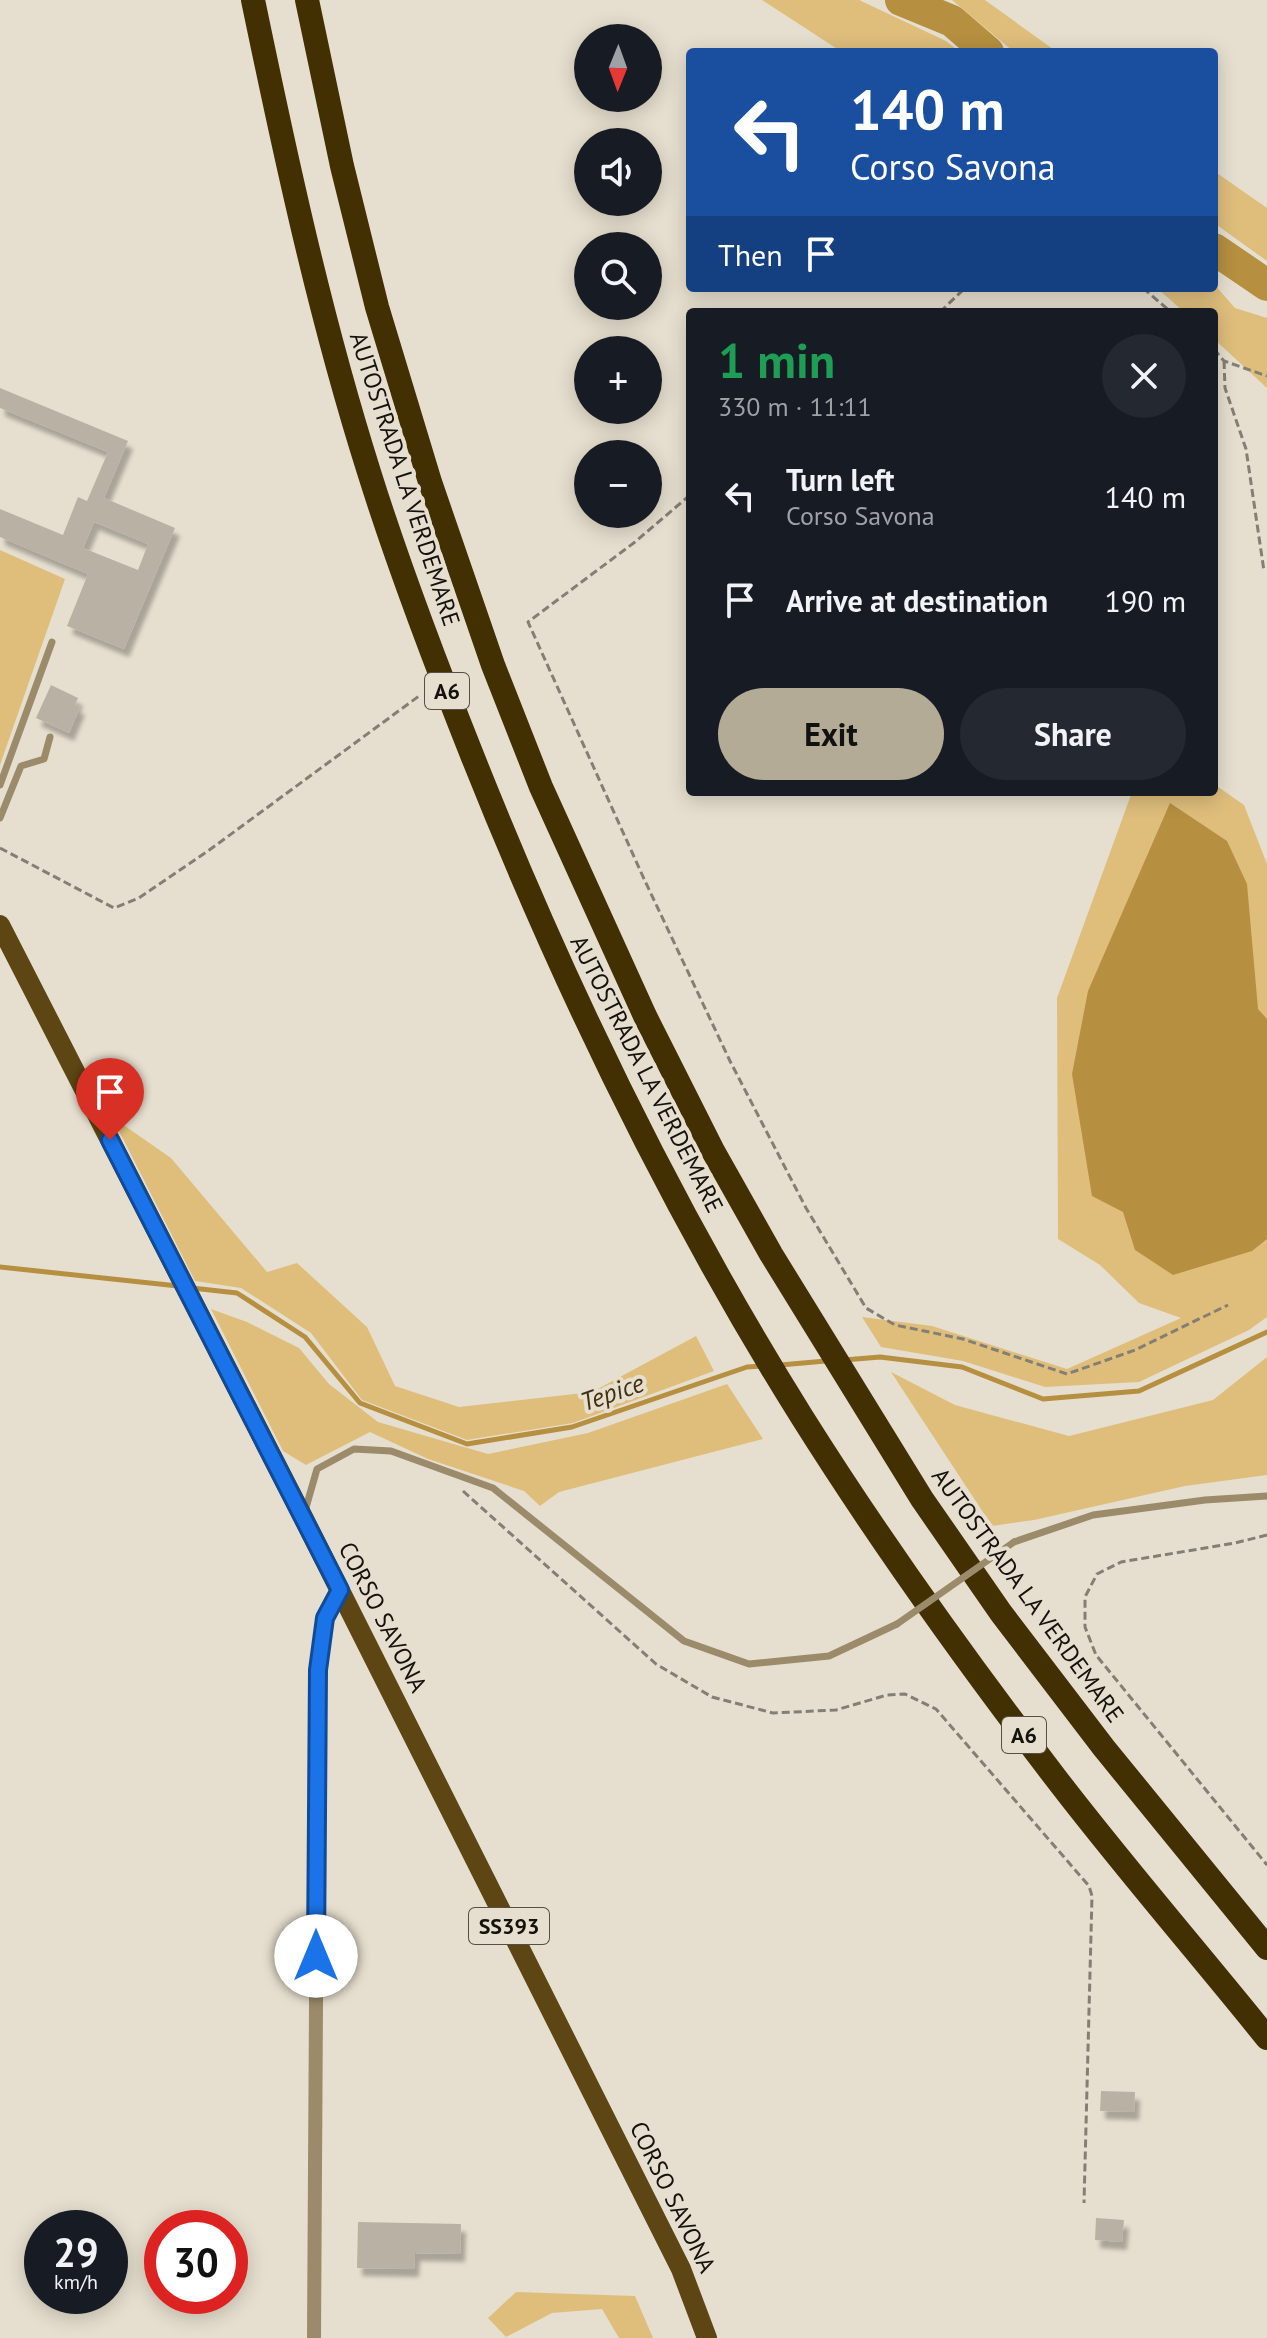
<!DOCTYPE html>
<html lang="en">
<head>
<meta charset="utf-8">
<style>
  body { margin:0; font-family:"PT Sans",sans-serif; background:#242831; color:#f1f3f6; height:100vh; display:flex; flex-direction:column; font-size:30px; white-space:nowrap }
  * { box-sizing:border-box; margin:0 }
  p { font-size:26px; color:#9ea1a6 }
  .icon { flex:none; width:44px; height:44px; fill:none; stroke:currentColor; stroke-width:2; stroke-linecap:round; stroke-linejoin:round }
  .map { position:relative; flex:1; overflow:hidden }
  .sheet { position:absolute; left:686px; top:308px; width:532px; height:488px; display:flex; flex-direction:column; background:#171b24; border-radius:8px; box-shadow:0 4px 20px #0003 }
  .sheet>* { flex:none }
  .banner { position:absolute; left:686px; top:48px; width:532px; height:244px; border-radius:8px; box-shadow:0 4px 20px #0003; background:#1a4fa0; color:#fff; overflow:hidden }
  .needle { width:52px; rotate:181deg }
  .fabs { position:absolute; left:574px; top:24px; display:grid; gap:16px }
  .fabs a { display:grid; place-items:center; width:88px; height:88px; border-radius:50%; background:#171b24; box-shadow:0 4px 20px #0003; font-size:40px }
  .speed { position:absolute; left:24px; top:2210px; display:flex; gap:16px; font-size:40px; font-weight:700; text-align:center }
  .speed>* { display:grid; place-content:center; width:104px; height:104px; border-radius:50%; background:#171b24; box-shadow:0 4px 20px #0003; line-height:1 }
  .speed small { font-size:20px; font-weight:400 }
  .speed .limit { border:12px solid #d22; background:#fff; color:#111 }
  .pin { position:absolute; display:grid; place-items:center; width:68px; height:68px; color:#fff; margin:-82px -34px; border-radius:50% 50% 50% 0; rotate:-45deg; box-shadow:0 0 8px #0007 }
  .pin .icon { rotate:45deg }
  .me { position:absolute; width:88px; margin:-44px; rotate:0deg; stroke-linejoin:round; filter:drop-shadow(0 0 6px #0008) }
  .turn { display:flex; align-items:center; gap:28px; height:168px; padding:0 32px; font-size:36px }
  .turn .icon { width:104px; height:104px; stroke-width:2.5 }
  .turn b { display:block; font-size:56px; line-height:68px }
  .then { display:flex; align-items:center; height:76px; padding:0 32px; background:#0003; gap:16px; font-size:30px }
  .round { display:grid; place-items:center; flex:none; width:84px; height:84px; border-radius:42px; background:#242831 }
  .headline { display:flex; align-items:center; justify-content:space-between; height:136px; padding:0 32px }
  h1 { font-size:48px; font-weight:700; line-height:60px; color:#1e9e55 }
  .cta { display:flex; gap:16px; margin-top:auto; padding:16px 32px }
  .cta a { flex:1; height:92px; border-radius:48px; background:#b4ab97; color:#111; font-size:32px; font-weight:700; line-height:92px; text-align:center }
  .cta a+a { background:#242831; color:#f1f3f6 }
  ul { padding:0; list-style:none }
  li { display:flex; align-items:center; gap:24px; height:104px; padding:0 32px }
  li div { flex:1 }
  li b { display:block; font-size:30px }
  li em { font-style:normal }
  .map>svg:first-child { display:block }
  .green { fill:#dfbe7c }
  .water { fill:#b69040 }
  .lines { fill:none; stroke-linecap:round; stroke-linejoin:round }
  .stream { stroke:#b69040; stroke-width:5 }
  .river { stroke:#b69040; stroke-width:32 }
  .building { fill:#b9b1a3; fill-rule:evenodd; filter:url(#shadow) }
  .path { stroke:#847f74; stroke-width:3; stroke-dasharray:8 4; stroke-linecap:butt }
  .service { stroke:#9b8b6b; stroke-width:7 }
  .minor { stroke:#9b8b6b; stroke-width:14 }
  .primary { stroke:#5d4613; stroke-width:20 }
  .motorway { stroke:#433002; stroke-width:24 }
  .service-bridge { stroke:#9b8b6b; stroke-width:7 }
  .route-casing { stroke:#114b97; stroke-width:20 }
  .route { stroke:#1a73e8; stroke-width:14 }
  .labels { text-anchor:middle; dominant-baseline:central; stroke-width:8; stroke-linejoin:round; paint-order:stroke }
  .shield { fill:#e6dfcf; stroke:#545047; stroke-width:2 }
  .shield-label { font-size:22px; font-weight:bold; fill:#15120d }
  .street-label { font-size:24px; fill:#15120d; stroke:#e6dfcf }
  .water-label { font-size:26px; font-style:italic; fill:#41310e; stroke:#e6dfcf }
</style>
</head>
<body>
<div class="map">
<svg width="1267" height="2338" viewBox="0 0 1267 2338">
  <defs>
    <filter id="shadow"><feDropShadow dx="5" dy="8" stdDeviation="2" flood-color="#0004"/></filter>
  </defs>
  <rect width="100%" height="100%" fill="#e6dfcf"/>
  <path class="green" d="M762 0H859L946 41 960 52H842Z
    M952 0H985L1057 52H1014Z
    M1214 171 1267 208V261L1214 223Z
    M1214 284 1235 308 1267 318V388L1214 339V312H1184L1157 288H1214Z
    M0 550 65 579 0 765Z
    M1214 784 1244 805 1267 864V1317L1249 1330 1139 1382 1045 1387 963 1361 881 1347 862 1317 932 1326 1067 1369 1181 1318 1139 1303 1100 1265 1058 1239 1057 998 1132 792H1214Z
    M112 1117 171 1158 267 1272 297 1263 367 1327 395 1386 459 1407 592 1392 696 1336 714 1371 573 1423 467 1440 362 1400 311 1333 241 1288 195 1281Z
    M211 1309 247 1322 299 1348 329 1384 378 1422 488 1454 588 1433 727 1384 763 1439 559 1492 540 1506 524 1491 428 1459 370 1432 306 1465 283 1451Z
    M1267 1357V1475L1185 1486 1034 1520 992 1526 891 1372 955 1405 1069 1436 1213 1400Z
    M516 2292 635 2296 653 2338H619L602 2309 552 2313 506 2337 488 2318Z"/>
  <path class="water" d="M1170 803 1227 841 1247 884 1258 1009 1267 1019V1239L1252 1251 1173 1275 1135 1250 1123 1212 1092 1196 1072 1074 1088 991Z"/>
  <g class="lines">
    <path class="stream" d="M0 1267 178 1286
      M192 1288 237 1293 305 1337 360 1403 467 1444 572 1427 747 1367 762 1366
      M844 1360 880 1357 962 1367 1043 1399 1139 1391 1267 1332
      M780 1365 826 1361"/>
    <path class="river" d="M901 0 952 21 988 52
      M1214 249 1267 285"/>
  </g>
  <path class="building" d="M0 388 128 441 104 498 175 528 124 649 67 626 88 574 0 537V509L63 535 78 497 87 501 108 452 0 408ZM94 522 148 544 138 570 83 548Z
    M51 685 78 698 75 705 80 707 69 733 36 718Z
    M1101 2091 1135 2092 1134 2112 1100 2111Z
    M1096 2218 1124 2220 1122 2242 1095 2240Z
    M358 2222 461 2224 460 2254 415 2253 414 2269 357 2268Z"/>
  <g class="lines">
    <path class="path" d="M1143 288 1171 312
      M940 312 965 288
      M1214 349 1224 361 1267 376
      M1224 361 1225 388 1246 449 1264 571
      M690 495 635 542 528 622 645 881 730 1061 806 1208 866 1308 895 1325 963 1339 1067 1374 1135 1350 1228 1305
      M0 848 114 908 139 898 208 851 419 696
      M463 1491 656 1664 712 1697 773 1713 836 1710 887 1695 905 1694 936 1709 1089 1886 1092 1896 1084 2203
      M1267 1535 1235 1543 1121 1562 1097 1574 1085 1597V1627L1096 1655 1267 1865"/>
    <path class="service" d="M0 785 52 642
      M0 818 21 766 44 759 50 737
      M305 1511 317 1469 354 1449 391 1451 493 1488 684 1641 749 1664 829 1656 897 1624
      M1014 1542 1093 1515 1205 1500 1267 1496"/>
    <path class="minor" d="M314 2338 318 1670 325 1618 340 1590"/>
    <path class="primary" d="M0 925 303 1517 681 2269 707 2338"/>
    <path class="motorway" d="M253 0C286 159 320 317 369 472 399 568 435 662 472 755 563 984 671 1208 802 1417 880 1541 966 1661 1055 1777 1123 1866 1197 1951 1267 2038
      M307 0 342 166 377 307 430 482 493 665 541 787 645 1016 713 1151 771 1254 922 1499 1001 1613 1104 1748 1267 1948"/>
    <path class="service-bridge" d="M897 1624 1014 1542"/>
  </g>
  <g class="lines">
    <g class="route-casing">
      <path id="route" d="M110 1140 340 1590 325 1618 318 1670 316 1956"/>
    </g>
    <use href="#route" class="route"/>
  </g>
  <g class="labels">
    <g class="shield">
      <rect x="425" y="673" width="44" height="36" rx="6"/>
      <rect x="1002" y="1717" width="44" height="36" rx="6"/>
      <rect x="469" y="1908" width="80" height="36" rx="6"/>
    </g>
    <g class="shield-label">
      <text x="447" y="691">A6</text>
      <text x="1024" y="1735">A6</text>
      <text x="509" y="1926">SS393</text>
    </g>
    <g class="street-label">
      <text transform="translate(405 479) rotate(72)">AUTOSTRADA LA VERDEMARE</text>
      <text transform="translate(647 1074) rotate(63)">AUTOSTRADA LA VERDEMARE</text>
      <text transform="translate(1028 1595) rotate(54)">AUTOSTRADA LA VERDEMARE</text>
      <text transform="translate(383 1617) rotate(63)">CORSO SAVONA</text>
      <text transform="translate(673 2197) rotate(64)">CORSO SAVONA</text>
    </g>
    <g class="water-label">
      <text transform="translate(612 1392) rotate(-19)">Tepice</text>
    </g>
  </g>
</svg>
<div class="fabs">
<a><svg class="needle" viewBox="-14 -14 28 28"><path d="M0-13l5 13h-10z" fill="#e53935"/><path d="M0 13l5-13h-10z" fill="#9ea1a6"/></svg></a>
<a><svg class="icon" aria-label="sound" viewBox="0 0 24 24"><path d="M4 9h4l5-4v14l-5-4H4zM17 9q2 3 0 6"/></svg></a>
<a><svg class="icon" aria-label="search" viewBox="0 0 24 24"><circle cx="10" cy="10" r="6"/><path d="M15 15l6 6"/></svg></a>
<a>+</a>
<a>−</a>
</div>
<div class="speed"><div>29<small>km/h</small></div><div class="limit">30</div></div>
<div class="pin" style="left:110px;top:1140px;background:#d93025"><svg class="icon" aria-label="arrive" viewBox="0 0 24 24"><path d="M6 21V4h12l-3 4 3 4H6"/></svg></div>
<svg class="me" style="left:316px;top:1956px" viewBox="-20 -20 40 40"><circle r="19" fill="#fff"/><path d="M0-13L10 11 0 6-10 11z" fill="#1a73e8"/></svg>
<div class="banner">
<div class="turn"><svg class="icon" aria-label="left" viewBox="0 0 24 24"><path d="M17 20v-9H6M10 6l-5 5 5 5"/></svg><div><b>140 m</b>Corso Savona</div></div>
<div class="then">Then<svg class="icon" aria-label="arrive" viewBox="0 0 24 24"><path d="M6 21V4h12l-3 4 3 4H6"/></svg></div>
</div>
<section class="sheet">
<div class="headline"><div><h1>1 min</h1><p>330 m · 11:11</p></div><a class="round"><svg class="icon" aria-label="close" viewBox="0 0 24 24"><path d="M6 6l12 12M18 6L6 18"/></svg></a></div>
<ul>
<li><svg class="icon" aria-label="left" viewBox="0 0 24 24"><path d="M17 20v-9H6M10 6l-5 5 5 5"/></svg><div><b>Turn left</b><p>Corso Savona</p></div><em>140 m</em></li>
<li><svg class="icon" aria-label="arrive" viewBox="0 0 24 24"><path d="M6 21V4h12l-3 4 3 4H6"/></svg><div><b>Arrive at destination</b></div><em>190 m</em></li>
</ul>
<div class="cta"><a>Exit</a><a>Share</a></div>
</section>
</div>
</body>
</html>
